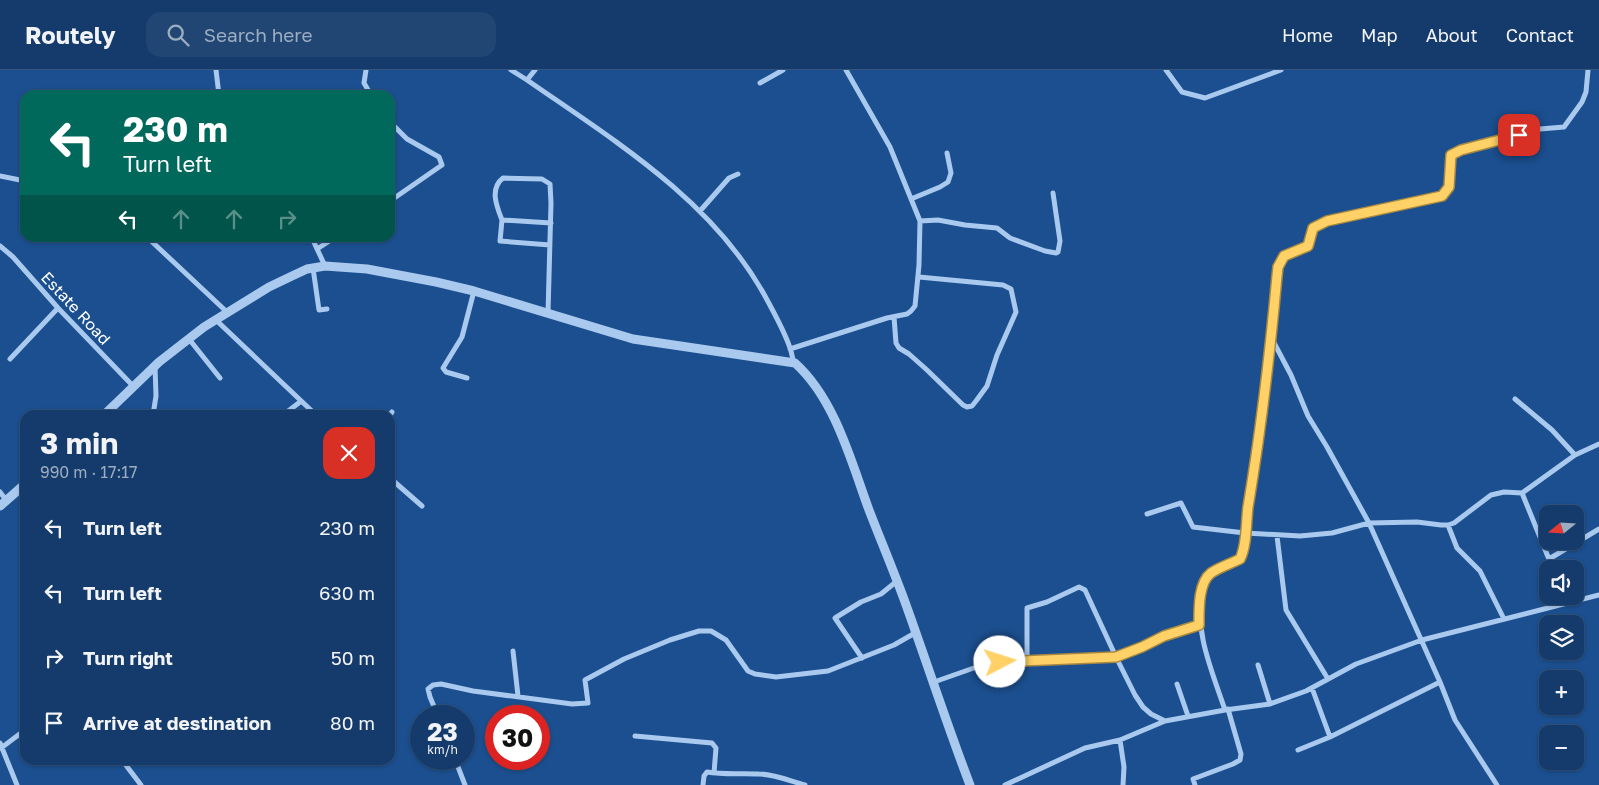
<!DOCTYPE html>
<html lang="en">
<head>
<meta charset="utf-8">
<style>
  body { margin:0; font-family:"Golos Text",sans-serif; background:#214673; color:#f1f3f6; height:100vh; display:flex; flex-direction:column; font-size:19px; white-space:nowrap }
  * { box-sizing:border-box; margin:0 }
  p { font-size:16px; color:#9dadc1 }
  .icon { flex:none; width:28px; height:28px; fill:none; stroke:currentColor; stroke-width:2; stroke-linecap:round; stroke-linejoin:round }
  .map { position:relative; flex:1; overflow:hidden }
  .drawer { position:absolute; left:20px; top:340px; width:375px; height:355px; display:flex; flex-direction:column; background:#143b6b; border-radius:15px; box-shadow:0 1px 4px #0004,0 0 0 1px #33557e }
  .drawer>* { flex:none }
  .guide { position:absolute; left:20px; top:20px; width:375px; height:152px; border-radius:15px; box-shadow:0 1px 4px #0004,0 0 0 1px #33557e; background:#00695c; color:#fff; overflow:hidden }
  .needle { width:32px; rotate:252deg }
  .controls { position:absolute; left:1539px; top:435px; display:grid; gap:10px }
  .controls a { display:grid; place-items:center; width:45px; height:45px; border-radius:10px; background:#143b6b; box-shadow:0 1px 4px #0004,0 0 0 1px #33557e; font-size:25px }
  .speed { position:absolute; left:410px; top:635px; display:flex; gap:10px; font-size:25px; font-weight:700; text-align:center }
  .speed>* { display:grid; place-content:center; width:65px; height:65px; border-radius:50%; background:#143b6b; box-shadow:0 1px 4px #0004,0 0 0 1px #33557e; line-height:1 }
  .speed small { font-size:12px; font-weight:400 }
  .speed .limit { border:8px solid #d22; background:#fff; color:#111 }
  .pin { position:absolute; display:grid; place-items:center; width:42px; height:42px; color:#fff; margin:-21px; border-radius:10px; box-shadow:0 2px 8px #0006 }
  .me { position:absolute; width:55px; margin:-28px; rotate:85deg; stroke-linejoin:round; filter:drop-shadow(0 0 4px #0008) }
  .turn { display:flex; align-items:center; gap:18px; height:105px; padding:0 20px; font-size:22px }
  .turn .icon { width:65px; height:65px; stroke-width:2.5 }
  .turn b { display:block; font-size:35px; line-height:42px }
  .lanes { display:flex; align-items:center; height:48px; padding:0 20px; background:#0003; justify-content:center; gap:25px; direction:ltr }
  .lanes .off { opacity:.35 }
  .round { display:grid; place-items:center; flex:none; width:52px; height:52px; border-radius:15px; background:#214673 }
  .summary { display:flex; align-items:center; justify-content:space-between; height:85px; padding:0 20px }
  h1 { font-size:30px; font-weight:700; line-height:38px }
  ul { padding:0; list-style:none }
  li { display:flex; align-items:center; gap:15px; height:65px; padding:0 20px }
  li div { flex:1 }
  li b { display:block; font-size:19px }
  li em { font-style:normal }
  header { display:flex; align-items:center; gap:30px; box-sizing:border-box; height:70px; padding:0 25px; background:#143b6b; border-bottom:1px solid #33557e }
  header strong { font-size:24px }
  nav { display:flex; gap:28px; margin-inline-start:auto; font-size:18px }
  .search { width:350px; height:45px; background:#214673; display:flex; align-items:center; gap:12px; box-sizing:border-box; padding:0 18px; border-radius:15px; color:#9dadc1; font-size:19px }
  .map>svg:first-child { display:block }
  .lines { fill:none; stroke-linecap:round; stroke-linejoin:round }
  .minor { stroke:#a9c9ee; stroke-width:5 }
  .tertiary { stroke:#a9c9ee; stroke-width:9 }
  .route-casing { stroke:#a68842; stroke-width:12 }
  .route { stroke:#ffd166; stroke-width:9 }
  .labels { text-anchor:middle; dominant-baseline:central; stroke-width:5; stroke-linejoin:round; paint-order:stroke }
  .street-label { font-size:16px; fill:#fff; stroke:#1b4f8f }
</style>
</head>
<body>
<header>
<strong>Routely</strong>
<div class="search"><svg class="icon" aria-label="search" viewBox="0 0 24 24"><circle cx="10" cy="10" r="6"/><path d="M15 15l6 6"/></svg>Search here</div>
<nav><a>Home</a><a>Map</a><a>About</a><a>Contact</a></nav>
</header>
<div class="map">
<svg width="1599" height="715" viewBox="0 0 1599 715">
  <rect width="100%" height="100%" fill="#1b4f8f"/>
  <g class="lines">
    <path class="minor" d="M216 0 219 25
      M366 0 364 13 371 25
      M511 0 527 10 535 0
      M1166 0 1182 22 1205 28 1281 0
      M527 10C615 71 712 130 765 226 774 243 784 260 790 278 792 283 792 288 794 292
      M760 13 783 0
      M390 52 407 69 439 87 442 95 390 131
      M0 106 25 111
      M911 129 940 117 948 112 951 103 947 83
      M700 141 729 108 738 104
      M502 150C497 137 489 119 503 108L542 109 550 114 551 133 548 243
      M920 151 938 150 965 155 997 158 1010 168 1045 181 1056 183 1058 182 1060 171 1053 123
      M148 168 228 243
      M312 168 325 196
      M550 175 500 171 502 150 551 153
      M0 176 13 187 58 238 133 316
      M317 179 334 168
      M313 198 319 240 327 239
      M894 247 896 273 899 278 909 284 927 300 963 335 967 337 972 336 976 331 987 316 997 285 1016 242 1011 219 1003 215 919 207
      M216 250 316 345
      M189 269 220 308
      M1272 269 1291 305 1308 346 1327 377 1369 453 1440 612 1455 650 1497 715
      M790 279 887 248 907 244 911 241 915 236 919 195 920 151 890 77 846 0
      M10 289 58 238
      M467 308 446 302 443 298 462 267 474 221
      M1515 329 1552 360 1575 385
      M153 345 156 326 155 296
      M283 345 300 332
      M390 345 392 342
      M390 408 422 436
      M0 422 6 430
      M1522 423 1553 499
      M1147 444 1181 433 1193 457 1245 463 1300 466 1332 463 1369 453 1417 452 1441 455H1448L1454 453 1491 425 1504 422 1522 423 1575 385 1599 374
      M1448 455 1457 478 1480 501 1504 549
      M1277 466 1286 540 1328 609
      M1549 489 1599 459
      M513 581 518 626
      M862 588 835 548 861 532 881 524 897 511
      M1027 590V538L1047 532 1079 517 1085 520 1116 587C1145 576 1169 563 1199 555
      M1258 595 1270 634
      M934 612 988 593 1011 590 1116 587 1135 625 1143 637 1151 644 1165 651 1225 640 1270 634 1306 621 1356 594 1422 570 1599 525
      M1177 614 1188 646
      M1312 618 1330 667
      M1225 640C1212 601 1193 560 1203 519 1204 514 1205 509 1209 505 1217 497 1230 495 1240 489 1247 476 1246 452 1248 437 1261 360 1270 283 1277 206 1282 180 1288 185 1308 176L1313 158 1327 151 1442 126C1458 113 1443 94 1454 83L1540 59 1564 57 1582 32 1586 22 1588 0
      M438 646 430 627 428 619 433 615 441 614 473 621 572 634 588 633 585 610 624 589 670 570 699 561H711L726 570 748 601 755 604 776 607 828 601 894 575 915 563
      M635 666 712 673 716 678 714 703
      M1120 670 1124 697 1123 715
      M0 673 17 715
      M1 678 25 660
      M1298 680 1330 667 1440 612
      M455 689 465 715
      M122 690 141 715
      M703 715 704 706 707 702C724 705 741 703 759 704 774 704 790 711 805 715
      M1005 715 1085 678 1120 670 1165 651
      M1195 715 1193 709 1233 694 1240 690 1241 684 1228 639"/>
    <path class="tertiary" d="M104 345 159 292 204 257 269 217 292 206 307 199 325 196 367 199 436 212 474 221 633 269 795 293C835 329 851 391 869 440 881 471 894 502 905 532 927 593 947 655 970 715
      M0 436 25 414"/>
  </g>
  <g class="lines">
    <g class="route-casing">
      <path id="route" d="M1000 592 1116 587 1142 577 1164 566 1199 555C1199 540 1198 513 1211 503 1220 497 1230 494 1240 489 1247 476 1246 452 1248 437 1261 360 1270 283 1277 206L1278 197 1284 186 1308 176 1313 158 1327 151 1442 126 1449 117 1451 85 1461 80 1519 65"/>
    </g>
    <use href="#route" class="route"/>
  </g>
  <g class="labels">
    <g class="street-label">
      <text transform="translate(76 238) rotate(47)">Estate Road</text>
    </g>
  </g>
</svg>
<div class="controls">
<a><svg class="needle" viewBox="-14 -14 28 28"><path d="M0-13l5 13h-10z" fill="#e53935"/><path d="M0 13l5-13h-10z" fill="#9dadc1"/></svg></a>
<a><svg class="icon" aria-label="sound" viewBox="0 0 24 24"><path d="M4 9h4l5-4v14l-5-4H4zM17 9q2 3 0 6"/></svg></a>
<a><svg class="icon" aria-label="layers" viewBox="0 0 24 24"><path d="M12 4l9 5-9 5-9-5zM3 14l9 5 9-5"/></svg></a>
<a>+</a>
<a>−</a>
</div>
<div class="speed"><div>23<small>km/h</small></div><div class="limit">30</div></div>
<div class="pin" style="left:1519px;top:65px;background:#d93025"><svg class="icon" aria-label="arrive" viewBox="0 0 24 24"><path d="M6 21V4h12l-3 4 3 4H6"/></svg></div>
<svg class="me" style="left:1000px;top:592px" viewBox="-20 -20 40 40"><circle r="19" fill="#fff"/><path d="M0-13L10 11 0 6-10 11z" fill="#ffd166"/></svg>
<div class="guide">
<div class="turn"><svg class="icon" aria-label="left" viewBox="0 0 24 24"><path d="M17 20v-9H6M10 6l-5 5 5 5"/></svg><div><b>230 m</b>Turn left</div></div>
<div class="lanes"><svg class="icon" aria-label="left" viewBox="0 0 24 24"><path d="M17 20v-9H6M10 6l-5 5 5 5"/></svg><svg class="icon off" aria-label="ahead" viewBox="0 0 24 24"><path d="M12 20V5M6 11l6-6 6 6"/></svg><svg class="icon off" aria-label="ahead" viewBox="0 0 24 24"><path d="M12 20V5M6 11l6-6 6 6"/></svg><svg class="icon off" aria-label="right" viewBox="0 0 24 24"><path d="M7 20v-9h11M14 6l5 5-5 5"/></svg></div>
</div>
<section class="drawer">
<div class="summary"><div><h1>3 min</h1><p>990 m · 17:17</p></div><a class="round" style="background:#d93025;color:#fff"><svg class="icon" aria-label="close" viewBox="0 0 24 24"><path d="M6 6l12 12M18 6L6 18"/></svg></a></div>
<ul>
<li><svg class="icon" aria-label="left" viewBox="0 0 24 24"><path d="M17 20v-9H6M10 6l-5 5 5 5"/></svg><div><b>Turn left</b></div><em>230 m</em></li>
<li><svg class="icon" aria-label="left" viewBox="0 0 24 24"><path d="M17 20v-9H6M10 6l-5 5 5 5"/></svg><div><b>Turn left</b></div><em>630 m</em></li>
<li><svg class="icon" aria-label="right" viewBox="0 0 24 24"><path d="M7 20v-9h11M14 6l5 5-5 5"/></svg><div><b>Turn right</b></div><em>50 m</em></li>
<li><svg class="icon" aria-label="arrive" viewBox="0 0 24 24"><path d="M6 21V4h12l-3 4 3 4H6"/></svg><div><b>Arrive at destination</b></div><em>80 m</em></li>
</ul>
</section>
</div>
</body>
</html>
